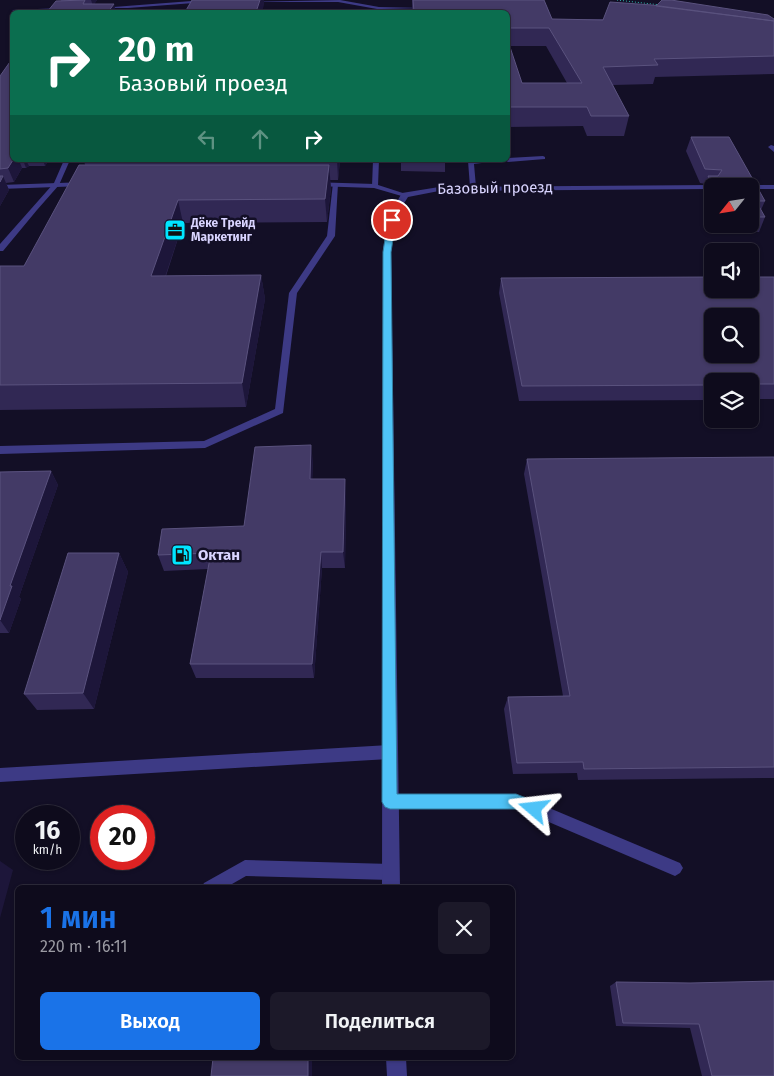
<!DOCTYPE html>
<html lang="ru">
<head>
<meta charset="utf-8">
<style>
  body { margin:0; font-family:"Fira Sans",sans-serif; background:#1c1929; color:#f1f3f6; height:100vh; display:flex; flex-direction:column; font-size:19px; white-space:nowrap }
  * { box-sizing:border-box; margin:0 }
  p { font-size:16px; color:#9b9ba3 }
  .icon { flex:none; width:28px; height:28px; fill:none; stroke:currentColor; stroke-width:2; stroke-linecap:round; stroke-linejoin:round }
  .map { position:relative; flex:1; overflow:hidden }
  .drawer { position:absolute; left:15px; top:885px; width:500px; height:175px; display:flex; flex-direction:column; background:#0e0b1c; border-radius:8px; box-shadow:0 1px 4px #0004,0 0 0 1px #2e2b3b }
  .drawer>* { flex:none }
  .hud { position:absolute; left:10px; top:10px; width:500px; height:152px; border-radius:8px; box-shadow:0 1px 4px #0004,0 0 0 1px #2e2b3b; background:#0b6e4f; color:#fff; overflow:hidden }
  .needle { width:32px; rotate:240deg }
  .fabs { position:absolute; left:704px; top:178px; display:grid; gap:10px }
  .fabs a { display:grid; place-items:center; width:55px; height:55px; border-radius:8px; background:#0e0b1c; box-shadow:0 1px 4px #0004,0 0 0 1px #2e2b3b; font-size:25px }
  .speed { position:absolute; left:15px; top:805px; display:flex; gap:10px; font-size:25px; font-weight:700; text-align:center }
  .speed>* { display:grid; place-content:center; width:65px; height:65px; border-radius:50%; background:#0e0b1c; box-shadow:0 1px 4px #0004,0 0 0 1px #2e2b3b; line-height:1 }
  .speed small { font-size:12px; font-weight:400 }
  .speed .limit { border:8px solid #d22; background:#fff; color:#111 }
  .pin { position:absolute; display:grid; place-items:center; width:42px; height:42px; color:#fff; margin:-21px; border:2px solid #fff; border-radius:50%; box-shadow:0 1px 5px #0007 }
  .me { position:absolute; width:55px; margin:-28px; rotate:287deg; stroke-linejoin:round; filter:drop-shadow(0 0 4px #0008) }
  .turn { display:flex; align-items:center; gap:18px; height:105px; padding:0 25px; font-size:22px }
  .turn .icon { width:65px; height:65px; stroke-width:2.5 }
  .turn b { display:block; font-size:35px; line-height:42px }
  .lanes { display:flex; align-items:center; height:48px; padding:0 25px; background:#0003; justify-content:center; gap:25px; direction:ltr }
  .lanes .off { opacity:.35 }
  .round { display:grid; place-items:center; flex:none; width:52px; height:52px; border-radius:8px; background:#1c1929 }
  .overview { display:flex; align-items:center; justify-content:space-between; height:85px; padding:0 25px }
  h1 { font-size:30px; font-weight:600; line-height:38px; color:#1a73e8 }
  .button { display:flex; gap:10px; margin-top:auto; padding:10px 25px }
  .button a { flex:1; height:58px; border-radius:8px; background:#1a73e8; color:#fff; font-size:20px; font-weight:600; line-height:58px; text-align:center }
  .button a+a { background:#1c1929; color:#f1f3f6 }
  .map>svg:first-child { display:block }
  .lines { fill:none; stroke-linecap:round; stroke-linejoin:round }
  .path { stroke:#2fb8b0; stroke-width:1; stroke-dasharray:1 2; stroke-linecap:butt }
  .service { fill:#3d3a85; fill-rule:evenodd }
  .minor { fill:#3d3a85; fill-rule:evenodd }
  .tertiary { fill:#3d3a85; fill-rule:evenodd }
  .wall { fill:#312854; fill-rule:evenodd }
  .shaded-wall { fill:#1d163a }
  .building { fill:#433a66; stroke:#5a527e; fill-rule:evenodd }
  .route { fill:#4fc3f7; stroke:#337fa1 }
  .labels { text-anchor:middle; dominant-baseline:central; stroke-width:5; stroke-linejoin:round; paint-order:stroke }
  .far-poi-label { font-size:12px; font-weight:bold; fill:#d9d4ff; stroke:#130f26; text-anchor:start }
  .street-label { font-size:15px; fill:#d9d4ff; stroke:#130f26 }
  .poi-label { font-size:15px; font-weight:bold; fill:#d9d4ff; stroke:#130f26; text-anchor:start }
</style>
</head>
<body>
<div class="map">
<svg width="774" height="1076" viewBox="0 0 774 1076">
  <rect width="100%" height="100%" fill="#130f26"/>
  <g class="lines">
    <path class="path" d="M617 0 661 5"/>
    <path class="service" d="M340 0 379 7 424 8 382 9 383 12H379L377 9 338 2H247Z
      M192 1 207 2 128 8H100Z
      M63 8 65 10 14 11 12 10Z
      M771 145 774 146V152L768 147Z
      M543 156 545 157V159L508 162 505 160 474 164 476 187 473 189 470 187 468 161 508 160V158Z
      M64 160H70L59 185 37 210 3 251H0V244L54 183Z
      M373 160H379L378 186 375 188 372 186Z
      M333 183 338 184 335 236 297 293 283 413 205 448 0 454V446L204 441 275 409 289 293 327 236Z
      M389 745 394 747 396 752 394 757 389 759 0 782V768Z
      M516 794 680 863 683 868 680 873 675 876 516 808 390 809 385 807 383 802 385 797 390 795Z
      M245 860 391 864 396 867 399 872 396 877 391 880 246 876 225 888H201L204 883Z"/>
    <path class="minor" d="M87 182 88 184 84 186 0 189V185Z
      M311 182 375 184 409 195 405 197 374 188 314 186H311Z"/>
    <path class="tertiary" d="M712 185 715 186H712V189L439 191 408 197C396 214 393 232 391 252L400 888H382L383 252C385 230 390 212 402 193L439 187Z
      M750 185H774V189H750V186H747Z
      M386 1058H406L407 1076H387Z"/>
  </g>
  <path class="wall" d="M61 0H97L94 4 116 12 61 1Z
    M412 0H544L552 19H774V74L655 77 653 84 613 85 629 116 624 136H587L583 126 508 127V12H412ZM509 46H546L567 83H522Z
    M0 76 12 160H49L45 166H29L26 168H22L14 182 6 183 9 190 0 206Z
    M691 137H729L765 201 761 210 765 217 759 232 721 231 718 224H750V186H712V212L703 191 706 184 700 183 686 151Z
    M84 160H340L338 180H330L331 188 327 222 183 223 166 276 261 275 265 299 246 407 0 410V266H24L85 165Z
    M401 160H445V172L401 171Z
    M774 277V399H750V381H712V400L519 401 499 293 501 278Z
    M774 457V778L578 780 577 773 513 774 504 709 508 697 563 696 524 474 527 459Z
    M313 461 312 479 346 495 345 568H322L314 678H196L190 664 208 569 164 571 158 555 244 526Z
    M51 471 58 485 19 597 21 599 9 633H0V472Z
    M119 553 128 572 94 709 37 710 24 694Z
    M616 982 690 983 774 1076H702L690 1028 616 1026 610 986Z"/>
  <path class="shaded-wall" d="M91 0H97L93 6Z
    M260 0H264V5L262 12H256Z
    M114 4 116 12H108Z
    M13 160H19L22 168 14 182 8 168Z
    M23 160H26L29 166 26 168Z
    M43 160H49L45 166Z
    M337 160H340L338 180Z
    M329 165 331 188 327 222 325 199Z
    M3 176 9 190 0 206V182Z
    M178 200 183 223 157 301 151 276Z
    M261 275 265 299 246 407 242 383Z
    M311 445 313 461 312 495 310 479Z
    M51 471 58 485 19 597 21 599 9 633 0 620 10 586Z
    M345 479 346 495 345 568 343 552Z
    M321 552 322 568 314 678 312 664Z
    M119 553 128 572 94 709 83 693Z
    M0 861 13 870 0 918Z
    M308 1058H312V1076H308Z"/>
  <path class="building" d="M85 0 83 4H114L108 12H47L56 1Z
    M192 0H260L256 12H185Z
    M413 0H544L552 19 603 20 610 2 652 5 774 21V56L654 59 658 65 603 67 629 116H591L587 107H508V41L522 83H582L549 28H508V12H414Z
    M662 0H671L768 15 774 19V21L656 6Z
    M12 59V160H13L8 168 0 169V76Z
    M691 137H729L765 201H756L765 217H750V186H713L708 176H718L722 170 705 169Z
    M79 165H329L325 199 178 200 151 276 261 275 242 383 0 385V266H24Z
    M0 176H3L0 182Z
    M712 277V289H750V277H774V384H750V381H712V385L522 386 501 278ZM712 316H750V354H712Z
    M311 445 310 479H345L343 552H321L312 664H190L211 553 158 555 162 529 244 526 255 447Z
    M774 457V767L584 769 583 762 517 763 508 697 570 696 527 459Z
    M51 471 10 586H12L0 620V472Z
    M68 553H119L83 693 24 694Z
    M774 981V1076H712L699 1024 623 1023 616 982 690 983Z
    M213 1058H308V1076H211Z"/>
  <path class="route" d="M392 218 396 220 391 252 397 794H516L539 803 541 809 539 814 534 816 516 809H390L385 807 382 802 383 252 388 220Z"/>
  <defs>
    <g id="office-square" transform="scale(1.125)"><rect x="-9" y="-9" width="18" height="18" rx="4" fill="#00e5ff" stroke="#130f26"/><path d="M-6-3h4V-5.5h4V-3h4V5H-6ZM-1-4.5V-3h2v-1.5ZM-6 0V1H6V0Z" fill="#111"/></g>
    <g id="fuel-square" transform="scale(1.125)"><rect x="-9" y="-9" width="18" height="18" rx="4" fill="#00e5ff" stroke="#130f26"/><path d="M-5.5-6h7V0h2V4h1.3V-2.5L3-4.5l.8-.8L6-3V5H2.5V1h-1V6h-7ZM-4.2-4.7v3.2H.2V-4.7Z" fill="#111"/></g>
  </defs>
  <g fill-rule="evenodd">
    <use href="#office-square" x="175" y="230"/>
    <use href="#fuel-square" x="182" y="555"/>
  </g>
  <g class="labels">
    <g class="far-poi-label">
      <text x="191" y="223">Дёке Трейд<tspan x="191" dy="14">Маркетинг</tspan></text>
    </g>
    <g class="street-label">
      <text transform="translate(495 188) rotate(-1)">Базовый проезд</text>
    </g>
    <g class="poi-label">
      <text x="198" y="555">Октан</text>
    </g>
  </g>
</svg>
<div class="fabs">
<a><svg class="needle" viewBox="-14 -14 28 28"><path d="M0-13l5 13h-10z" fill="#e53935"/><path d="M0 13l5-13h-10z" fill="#9b9ba3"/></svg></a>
<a><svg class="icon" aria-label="sound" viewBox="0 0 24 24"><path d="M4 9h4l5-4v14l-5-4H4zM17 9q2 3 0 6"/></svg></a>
<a><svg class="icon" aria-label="search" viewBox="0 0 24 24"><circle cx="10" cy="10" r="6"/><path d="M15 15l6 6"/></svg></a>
<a><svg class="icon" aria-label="layers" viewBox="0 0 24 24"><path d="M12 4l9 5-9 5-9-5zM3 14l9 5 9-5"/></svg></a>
</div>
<div class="speed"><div>16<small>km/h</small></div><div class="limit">20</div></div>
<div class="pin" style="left:392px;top:220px;background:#d93025"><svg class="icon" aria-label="arrive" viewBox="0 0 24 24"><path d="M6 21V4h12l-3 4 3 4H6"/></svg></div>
<svg class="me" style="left:534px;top:809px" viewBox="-20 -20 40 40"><path d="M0-17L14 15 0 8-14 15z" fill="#4fc3f7" stroke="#fff" stroke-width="4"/></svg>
<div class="hud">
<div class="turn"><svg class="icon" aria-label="right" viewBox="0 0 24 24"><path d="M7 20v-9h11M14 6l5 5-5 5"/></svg><div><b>20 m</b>Базовый проезд</div></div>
<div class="lanes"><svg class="icon off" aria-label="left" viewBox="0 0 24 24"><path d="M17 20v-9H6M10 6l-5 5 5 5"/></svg><svg class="icon off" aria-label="ahead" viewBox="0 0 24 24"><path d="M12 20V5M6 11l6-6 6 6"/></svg><svg class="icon" aria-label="right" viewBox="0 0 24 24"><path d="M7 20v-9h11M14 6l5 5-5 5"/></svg></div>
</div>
<section class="drawer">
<div class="overview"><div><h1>1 мин</h1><p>220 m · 16:11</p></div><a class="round"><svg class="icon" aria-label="close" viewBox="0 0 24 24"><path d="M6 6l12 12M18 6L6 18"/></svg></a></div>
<div class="button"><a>Выход</a><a>Поделиться</a></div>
</section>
</div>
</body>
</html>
